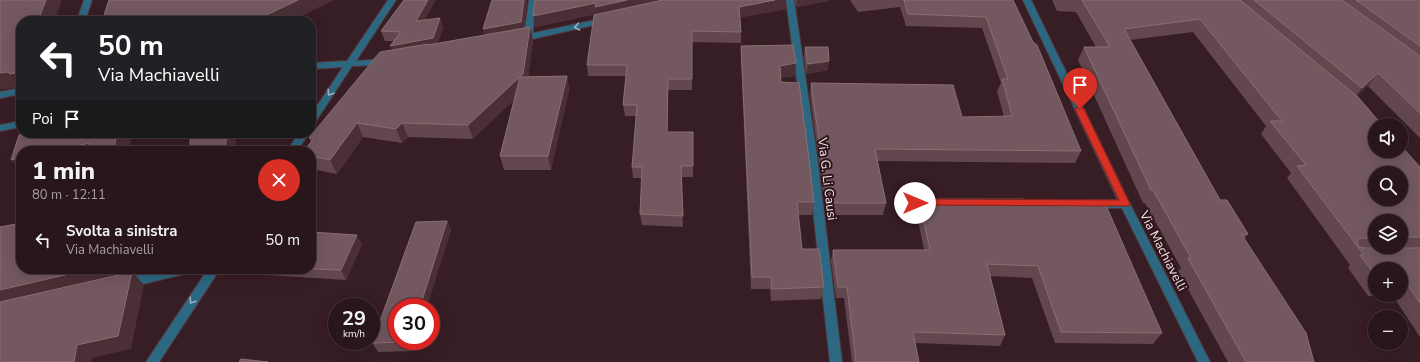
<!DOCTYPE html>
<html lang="it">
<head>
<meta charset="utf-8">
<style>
  body { margin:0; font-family:"Nunito Sans",sans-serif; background:#352328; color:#f1f3f6; height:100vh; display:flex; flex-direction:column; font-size:15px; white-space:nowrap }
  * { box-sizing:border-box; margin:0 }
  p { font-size:13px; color:#a59fa3 }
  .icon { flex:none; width:22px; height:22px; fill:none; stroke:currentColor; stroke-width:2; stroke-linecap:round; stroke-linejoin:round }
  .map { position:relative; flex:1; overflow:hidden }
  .panel { position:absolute; left:16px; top:146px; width:300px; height:128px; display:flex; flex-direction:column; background:#29161b; border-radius:16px; box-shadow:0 4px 16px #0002,0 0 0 1px #45353a }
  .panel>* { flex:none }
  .guide { position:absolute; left:16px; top:16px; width:300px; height:122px; border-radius:16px; box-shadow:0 4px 16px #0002,0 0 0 1px #45353a; background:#202124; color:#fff; overflow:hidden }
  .buttons { position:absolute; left:1368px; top:118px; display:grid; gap:8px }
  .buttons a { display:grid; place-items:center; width:40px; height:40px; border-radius:50%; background:#29161b; box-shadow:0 4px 16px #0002,0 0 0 1px #45353a; font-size:20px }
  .speed { position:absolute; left:328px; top:298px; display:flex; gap:8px; font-size:20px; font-weight:700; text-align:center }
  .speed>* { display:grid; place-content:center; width:52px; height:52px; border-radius:50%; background:#29161b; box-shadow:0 4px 16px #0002,0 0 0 1px #45353a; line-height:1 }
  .speed small { font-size:10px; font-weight:400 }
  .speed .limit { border:6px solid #d22; background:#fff; color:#111 }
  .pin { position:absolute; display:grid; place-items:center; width:34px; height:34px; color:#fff; margin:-41px -17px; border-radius:50% 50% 50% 0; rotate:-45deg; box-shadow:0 0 4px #0007 }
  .pin .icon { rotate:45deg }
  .me { position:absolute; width:44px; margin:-22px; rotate:90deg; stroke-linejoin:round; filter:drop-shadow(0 0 3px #0008) }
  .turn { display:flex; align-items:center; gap:14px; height:84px; padding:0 16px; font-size:18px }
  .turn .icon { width:52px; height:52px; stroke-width:2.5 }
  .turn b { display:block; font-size:28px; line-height:34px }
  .then { display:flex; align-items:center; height:38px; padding:0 16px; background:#0003; gap:8px; font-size:15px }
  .round { display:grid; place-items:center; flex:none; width:42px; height:42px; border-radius:21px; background:#352328 }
  .head { display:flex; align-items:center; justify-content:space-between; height:68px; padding:0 16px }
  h1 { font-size:24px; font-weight:800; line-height:30px }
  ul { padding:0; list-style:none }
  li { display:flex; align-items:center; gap:12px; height:52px; padding:0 16px }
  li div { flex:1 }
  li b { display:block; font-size:15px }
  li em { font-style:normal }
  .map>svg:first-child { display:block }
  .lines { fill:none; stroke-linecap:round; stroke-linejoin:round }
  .minor-casing { stroke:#523940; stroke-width:2 }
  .tertiary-casing { stroke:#523940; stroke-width:2 }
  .minor { fill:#2c6881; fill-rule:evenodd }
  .tertiary { fill:#2c6881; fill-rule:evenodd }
  .wall { fill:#63474e; fill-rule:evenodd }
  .shaded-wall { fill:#4b2f36 }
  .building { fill:#73585f; stroke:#886f74; fill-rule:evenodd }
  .oneway { stroke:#9daebb }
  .route { fill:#d93025; stroke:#8d1f18 }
  .labels { text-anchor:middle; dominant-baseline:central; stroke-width:4; stroke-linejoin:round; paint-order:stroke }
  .street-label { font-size:13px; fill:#f9e7ea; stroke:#2d141a }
</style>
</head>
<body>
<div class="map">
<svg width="1420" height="362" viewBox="0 0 1420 362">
  <rect width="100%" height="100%" fill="#371d24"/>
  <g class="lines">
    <g class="minor-casing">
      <path id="minor" d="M84 0H92L85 21H77Z
        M529 0H537L532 37 528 40 524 37Z
        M786 0H794L817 156 842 362H830L807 156Z
        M1023 0H1031L1130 204 1210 362H1198L1122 208H1091L1087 207 1086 204 1087 201 1091 200H1118Z
        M21 88V94L0 98V92Z
        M915 199H1023L1027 200 1028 203 1027 206 1023 207H915L911 206 910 203 911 200Z
        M168 269H194L192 272 188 273 127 288 123 286 121 283 123 280 127 278Z"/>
    </g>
    <g class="tertiary-casing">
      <path id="tertiary" d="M388 0H396L356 61 383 59 387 62 383 65 352 66 314 124 311 125V115L343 67 311 69V63L347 61Z
        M605 18 609 20 608 22 519 42 515 39 519 36Z
        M21 121V127L0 131V125Z
        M299 133H309L297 151H287Z
        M208 269H220L159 362H146Z"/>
    </g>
    <use href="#minor" class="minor"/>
    <use href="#tertiary" class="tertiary"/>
  </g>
  <path class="wall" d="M527 0 524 28 530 27 533 40 528 77 567 76 569 90 551 170H504L500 156 514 99 473 139 408 137 402 143 363 137 337 174 311 169V142L309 138 392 50 394 41H385L381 31 425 20 440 18 443 28 437 44 485 35Z
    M535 0H786V9L740 17 741 32V43L692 42V90H668V132H693V177H681L683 227 642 225 640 214 642 178H633L632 167 636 116H625L623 105 626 76H588L587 65 596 14 535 27 533 16Z
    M795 0H829V1L796 7Z
    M850 0H1013L1081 151 1075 163 877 161 886 203 883 215H826L810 95 811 83 962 117H1004L997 91 1001 83 982 28 906 26 900 7 858 12Z
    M1052 0H1420V138L1368 86 1356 96 1420 167V337L1393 296H1368L1348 268 1350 265 1287 178 1291 173 1261 134 1266 126 1193 32 1130 40 1220 200 1248 234 1244 239 1314 362H1228L1178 271 1181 268 1145 203H1143L1078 60 1084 47H1096L1076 12 1057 11ZM1375 221H1401V247H1375ZM1375 269H1401V295H1375Z
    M741 46 795 76 781 78V82L814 202 812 215H798L802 249 824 287 821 299 771 301 770 289H751L741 59Z
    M805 47 828 70 806 74 804 57Z
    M1012 200 1162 333 1153 344 1055 343 1032 278 990 276 1005 335 1000 346 915 343 919 362H852L844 298H836L831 261 833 250H924L917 215 920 203 1010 205Z
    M447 221 451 231 397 341H417L414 351 378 352 372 343Z
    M362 244 346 280 252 274 248 269H311Z"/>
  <path class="shaded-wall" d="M46 0H62L55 21H38Z
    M298 0H334L291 21H254Z
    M428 0H436L419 31 416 21Z
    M524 0H527L523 33 486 40 483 29Z
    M627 0H679L596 18V14L535 27 533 16 596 3Z
    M775 0H786V9L739 18V7Z
    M797 0H829V1L796 7Z
    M440 18 443 28 436 48 394 55 390 46Z
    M530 27 533 40 527 88 473 139 468 125Z
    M829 61 828 70 806 74 808 64Z
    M796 63 795 76 779 78 780 66Z
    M8 72 21 87 0 90V73Z
    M21 72V87L10 74Z
    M1378 73 1368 86 1352 101 1362 88Z
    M567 76 569 90 551 170 548 156Z
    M668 79V143L667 132Z
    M357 123 363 137 337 174 330 160Z
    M402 123 408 137 402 143 396 129Z
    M117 133H133L128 151H102Z
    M227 133H237L235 151H225Z
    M90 143 97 151H52Z
    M21 157V171L11 160Z
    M447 221 451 231 427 307H420Z
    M357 235 362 244 346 280 341 270Z
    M91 269H147L146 272 135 275 144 285 131 349 92 358 91 362H74L77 345 0 307V290Z
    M409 341H417L414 351 409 342Z"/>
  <path class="building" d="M0 0H46L38 21H21V72L10 74 8 72 0 73Z
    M109 0H298L254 21H102Z
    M404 0H428L416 21 440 18 433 38 390 46 401 32 381 31Z
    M492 0H524L521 22 483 29Z
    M535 0H627L595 7 596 3 533 16Z
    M663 0H775L739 7 741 32 692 31V79H668L667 132H693V166H681L683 216 640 214 642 167H632L637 105H623L627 65H587L594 15Z
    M904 0H1013L1033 42 1037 45 1081 151 875 149 886 203H828L811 83 953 85 962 117 1012 116 1002 79H1008L986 17 908 14Z
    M1082 0H1240L1358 97 1382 125H1375V151H1401V146L1420 167V237H1401V221H1375V238H1359L1357 242 1358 246 1363 248H1420V303L1407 284H1401V269H1375V275L1360 255H1364L1297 166 1306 165 1270 121H1282L1200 19 1124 29 1220 200H1227L1248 234 1242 235 1306 333 1314 362H1246L1188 258H1191L1153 190H1151L1084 47H1110ZM1375 173H1401V199H1375Z
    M1254 0H1342L1420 56V113L1378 73 1362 88Z
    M1356 0H1420V46Z
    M530 27 523 74 468 125 402 123 396 129 357 123 330 160 311 156V151H304L314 138H309L380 52 428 44V45Z
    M793 45 796 63 780 66 781 82 799 83 807 144 814 202H797L802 249H819L824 287 772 289 771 277H752L741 46Z
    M805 47H828L829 61 808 64Z
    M567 76 548 156H500L520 77Z
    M27 133H117L114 148 102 151H88L90 143 52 151H21V157L11 160 19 135Z
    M190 133H227L225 151H190Z
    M1012 200 1104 201 1162 333 1061 332 1038 266 987 264 1005 335 913 332 919 362H856L847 287H838L833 250H930L920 203 1014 205Z
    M447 221 420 307H397V341H409V342L372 343 416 222Z
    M21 223V269H91L0 290V227Z
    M311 232 357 235 341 270 311 269Z
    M132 272 118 336 77 345 74 362H0V302Z
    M241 359 268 362H239Z"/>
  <defs><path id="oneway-chevron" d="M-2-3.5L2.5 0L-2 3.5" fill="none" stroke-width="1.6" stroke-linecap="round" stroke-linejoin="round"/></defs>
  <g class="oneway">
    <use href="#oneway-chevron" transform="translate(577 27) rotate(168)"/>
    <use href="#oneway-chevron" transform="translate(330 93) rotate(123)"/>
    <use href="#oneway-chevron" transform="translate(192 301) rotate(124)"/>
  </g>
  <path class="route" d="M1080 106 1084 109 1130 204 1129 206 911 205 910 203 911 200 915 199 1119 200 1075 109Z"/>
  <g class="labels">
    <g class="street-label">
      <text transform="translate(827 179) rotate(83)">Via G. Li Causi</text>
      <text transform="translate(1163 251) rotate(63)">Via Machiavelli</text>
    </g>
  </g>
</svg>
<div class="buttons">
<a><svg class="icon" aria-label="sound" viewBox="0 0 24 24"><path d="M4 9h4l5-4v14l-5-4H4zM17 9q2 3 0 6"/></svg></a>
<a><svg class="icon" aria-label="search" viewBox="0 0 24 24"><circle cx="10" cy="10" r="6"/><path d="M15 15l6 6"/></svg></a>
<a><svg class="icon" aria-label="layers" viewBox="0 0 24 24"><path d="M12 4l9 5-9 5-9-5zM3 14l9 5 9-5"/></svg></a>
<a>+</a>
<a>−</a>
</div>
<div class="speed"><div>29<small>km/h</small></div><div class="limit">30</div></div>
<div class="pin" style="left:1080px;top:109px;background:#d93025"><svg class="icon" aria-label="arrive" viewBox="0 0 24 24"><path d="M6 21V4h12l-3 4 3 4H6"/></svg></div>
<svg class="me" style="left:915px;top:203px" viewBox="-20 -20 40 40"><circle r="19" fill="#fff"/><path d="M0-13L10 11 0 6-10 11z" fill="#d93025"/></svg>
<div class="guide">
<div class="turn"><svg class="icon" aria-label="left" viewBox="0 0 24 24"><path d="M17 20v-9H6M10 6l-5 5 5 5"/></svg><div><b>50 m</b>Via Machiavelli</div></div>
<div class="then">Poi<svg class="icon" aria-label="arrive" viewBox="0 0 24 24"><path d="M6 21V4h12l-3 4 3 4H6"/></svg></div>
</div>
<section class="panel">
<div class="head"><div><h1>1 min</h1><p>80 m · 12:11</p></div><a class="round" style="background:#d93025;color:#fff"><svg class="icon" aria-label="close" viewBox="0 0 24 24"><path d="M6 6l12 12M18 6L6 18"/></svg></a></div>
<ul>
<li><svg class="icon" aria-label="left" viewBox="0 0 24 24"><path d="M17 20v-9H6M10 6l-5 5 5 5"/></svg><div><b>Svolta a sinistra</b><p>Via Machiavelli</p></div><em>50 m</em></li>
</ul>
</section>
</div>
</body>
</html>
